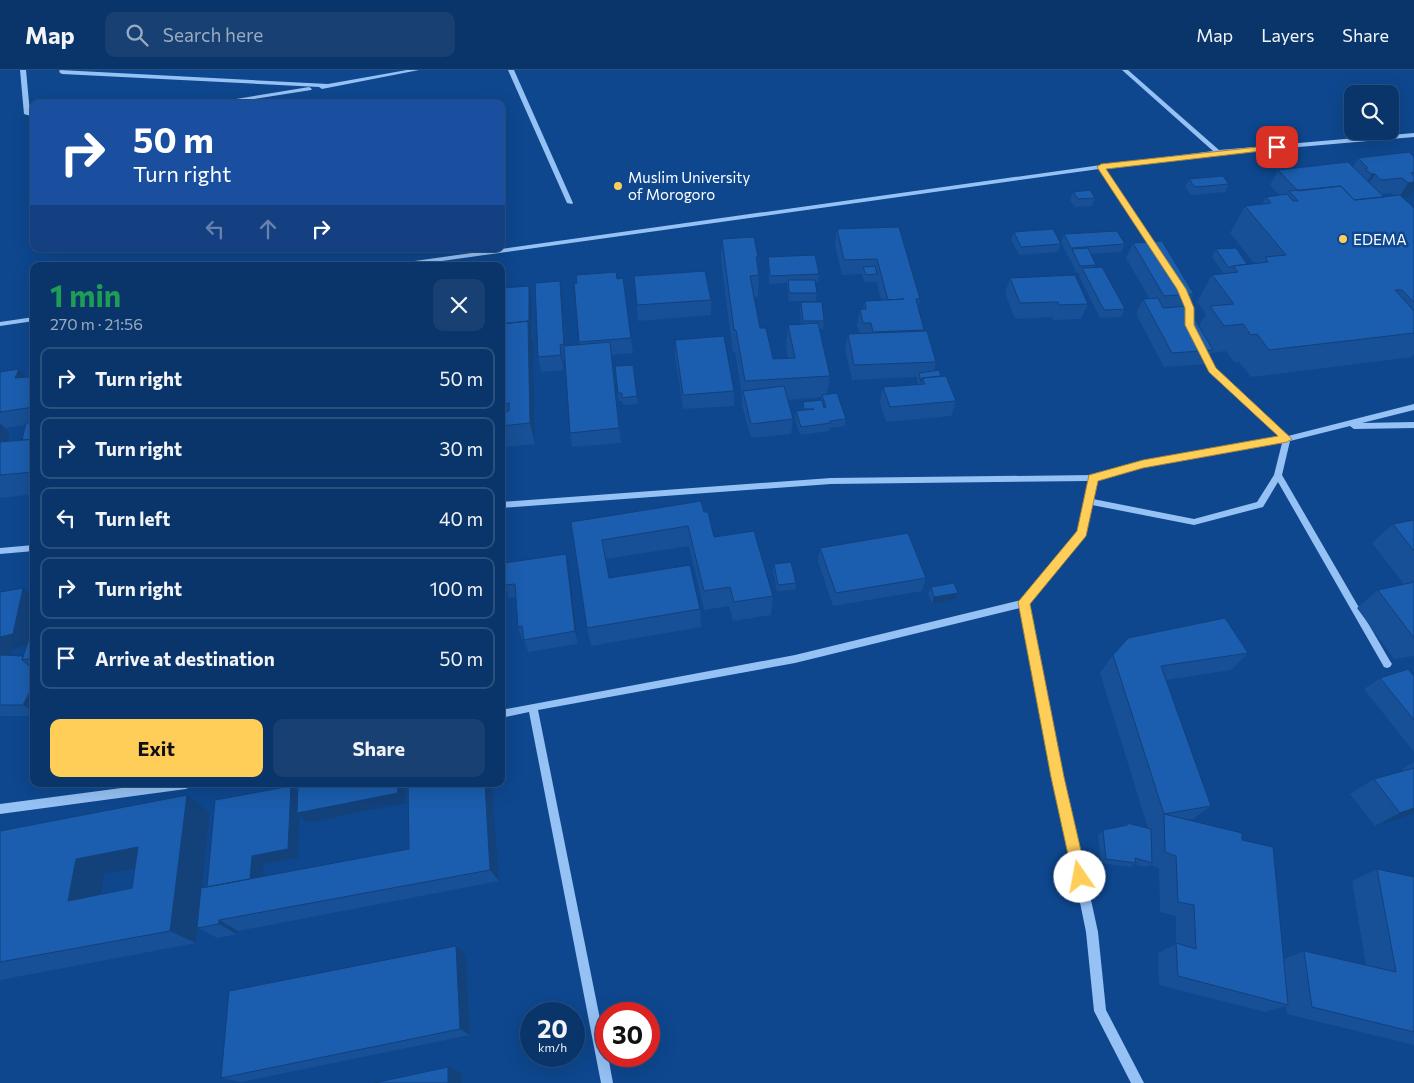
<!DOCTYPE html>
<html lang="en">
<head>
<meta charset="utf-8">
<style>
  body { margin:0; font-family:Commissioner,sans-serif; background:#184072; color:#f1f3f6; height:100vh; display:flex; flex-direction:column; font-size:19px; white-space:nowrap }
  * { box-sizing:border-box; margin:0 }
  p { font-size:16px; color:#99abc1 }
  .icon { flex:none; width:28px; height:28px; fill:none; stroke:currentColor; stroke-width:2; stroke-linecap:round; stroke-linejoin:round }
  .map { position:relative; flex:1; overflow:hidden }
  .panel { position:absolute; left:30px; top:192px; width:475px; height:525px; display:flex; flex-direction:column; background:#0a356a; border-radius:10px; box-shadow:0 5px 20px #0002,0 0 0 1px #2a507e }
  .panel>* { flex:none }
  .guide { position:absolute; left:30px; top:30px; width:475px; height:152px; border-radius:10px; box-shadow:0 5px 20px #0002,0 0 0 1px #2a507e; background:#1a4fa0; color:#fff; overflow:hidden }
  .buttons { position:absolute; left:1344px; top:15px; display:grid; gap:10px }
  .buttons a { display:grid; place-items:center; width:55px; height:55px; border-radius:10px; background:#0a356a; box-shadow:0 5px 20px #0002,0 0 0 1px #2a507e; font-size:25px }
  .speed { position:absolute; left:520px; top:932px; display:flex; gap:10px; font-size:25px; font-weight:700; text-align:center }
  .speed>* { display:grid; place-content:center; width:65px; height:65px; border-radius:50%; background:#0a356a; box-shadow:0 5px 20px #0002,0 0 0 1px #2a507e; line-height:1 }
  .speed small { font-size:12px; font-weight:400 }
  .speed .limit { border:8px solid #d22; background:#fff; color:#111 }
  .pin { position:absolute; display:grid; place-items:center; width:42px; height:42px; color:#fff; margin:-21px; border-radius:10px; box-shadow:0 2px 8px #0006 }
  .me { position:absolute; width:55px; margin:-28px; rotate:348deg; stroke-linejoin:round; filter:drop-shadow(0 0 4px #0008) }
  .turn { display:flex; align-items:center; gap:18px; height:105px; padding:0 20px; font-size:22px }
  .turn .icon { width:65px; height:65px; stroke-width:2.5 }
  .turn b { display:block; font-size:35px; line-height:42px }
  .lanes { display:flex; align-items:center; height:48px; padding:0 20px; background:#0003; justify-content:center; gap:25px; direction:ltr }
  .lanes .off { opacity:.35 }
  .round { display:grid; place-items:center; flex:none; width:52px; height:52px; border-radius:10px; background:#184072 }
  .summary { display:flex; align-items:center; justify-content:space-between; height:85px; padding:0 20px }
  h1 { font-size:30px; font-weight:700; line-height:38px; color:#1e9e55 }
  .primary-button { display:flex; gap:10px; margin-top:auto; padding:10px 20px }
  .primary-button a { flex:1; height:58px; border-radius:10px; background:#ffce59; color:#111; font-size:20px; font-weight:700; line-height:58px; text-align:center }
  .primary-button a+a { background:#184072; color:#f1f3f6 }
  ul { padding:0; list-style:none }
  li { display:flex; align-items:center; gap:15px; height:62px; margin:0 10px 8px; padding:0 10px; border:2px solid #2a507e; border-radius:10px }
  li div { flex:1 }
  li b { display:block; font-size:19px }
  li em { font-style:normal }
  header { display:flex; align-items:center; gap:30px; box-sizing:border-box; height:70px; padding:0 25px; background:#0a356a; border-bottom:1px solid #2a507e }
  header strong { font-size:24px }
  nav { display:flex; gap:28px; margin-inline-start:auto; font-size:18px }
  .search { width:350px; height:45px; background:#184072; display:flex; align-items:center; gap:12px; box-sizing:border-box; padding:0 18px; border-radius:10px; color:#99abc1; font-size:19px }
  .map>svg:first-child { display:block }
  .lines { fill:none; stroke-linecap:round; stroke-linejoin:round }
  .minor { fill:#96c1f4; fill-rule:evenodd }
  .wall { fill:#175096; fill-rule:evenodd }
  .shaded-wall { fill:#13417a }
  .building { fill:#1b5dae; stroke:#13417a; fill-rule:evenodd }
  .route { fill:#ffce59; stroke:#a6863a }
  .poi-dot { fill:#ffce59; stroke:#0e478e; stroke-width:2 }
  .labels { text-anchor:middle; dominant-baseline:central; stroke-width:5; stroke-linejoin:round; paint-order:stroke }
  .far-poi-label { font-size:15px; fill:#fff; stroke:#0e478e; text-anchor:start }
</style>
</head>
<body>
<header>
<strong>Map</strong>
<div class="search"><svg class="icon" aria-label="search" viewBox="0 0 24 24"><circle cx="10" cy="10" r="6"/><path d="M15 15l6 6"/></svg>Search here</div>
<nav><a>Map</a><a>Layers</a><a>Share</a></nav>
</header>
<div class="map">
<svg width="1414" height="1013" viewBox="0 0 1414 1013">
  <rect width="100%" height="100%" fill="#0e478e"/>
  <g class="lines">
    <path class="minor" d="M20 0H26L30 43H34V47L24 44Z
      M60 0 328 14 407 0H419L322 19 319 17 62 4 59 2Z
      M508 0H514L573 133 572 134 567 133Z
      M1122 0H1128L1219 80 1414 63V67L1218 84 1105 98 1160 182 1157 184 1155 183 1099 99 406 196H390L393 194 1101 95 1213 81Z
      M309 17 312 19 311 20 222 34H206Z
      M34 247V251L0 256V252Z
      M1202 278 1205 279 1215 298 1288 366 1414 334V340L1362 353 1414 352V358L1354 359 1350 356 1290 371 1282 405 1390 591 1392 594 1390 597 1387 598 1384 597 1278 412 1263 437 1194 455 1092 435 1086 465 1029 534 1062 707 1070 734 1098 862 1106 940 1144 1013H1131L1094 941 1086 862 1060 734 1052 707 1020 538 795 593 538 640 606 979V986H608L613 1013H601L529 642 501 648V640L795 585 1021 530 1079 462 1088 411 831 414 501 438V432L831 408 1093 405 1143 391 1280 367 1209 302 1198 281ZM1282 373 1274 405 1257 432 1194 449 1093 429 1097 410 1143 397Z
      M34 475V481L0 484V478Z
      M152 714H191L190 717 186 719 0 744V734Z"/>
  </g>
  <path class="wall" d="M1414 87V120L1409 127 1403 128 1414 138V284L1412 287 1251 307 1239 292H1234L1226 281 1211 283 1204 294 1164 297 1136 244 1143 229 1149 228 1126 188 1133 173 1194 224 1187 236 1199 256 1206 244 1197 232 1212 205 1223 203 1212 187 1216 179 1247 194 1254 193 1230 163 1245 136 1262 134 1266 127 1279 125 1270 115 1278 100 1353 97 1358 88ZM1391 123 1394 126 1384 127 1381 124Z
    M1189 109 1229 114 1225 122 1193 125 1190 124 1185 117Z
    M1073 122 1095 128 1092 136 1075 137 1070 130Z
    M899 157 920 229 918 237 924 260V262L936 292 934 301 941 306 956 331 951 346 886 352 880 332 883 317 918 314 917 311V307L852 310 845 279 848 264H860L857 255 860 239H863L865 231 881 230 876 210V212H864L862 204 842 205 835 174 837 159Z
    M1014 162 1061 174 1058 182 1019 185 1011 170Z
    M1064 164 1125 174 1121 182 1091 184 1096 195 1095 197 1125 239 1121 247 1100 248 1079 206 1080 203H1077L1069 187V186H1068L1061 172Z
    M722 169 758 187 757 196 759 205 758 227H754L760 258 773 289 788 288 786 277 788 255 801 254 800 240 801 232 824 251 823 259H819L830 306 827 324 846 349 845 356 830 358 829 361 800 365 795 349 796 341 802 340 803 332 821 330 822 327 788 330 793 349 791 364 751 368 742 335V326L735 282H733L721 191Z
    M768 187 819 204 818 212H815L817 223 816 231H789L787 218V213L769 214 768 195Z
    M634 206 711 230V245L638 251Z
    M1010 208 1088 234 1081 249 1053 250 1052 247 1015 249 1005 223Z
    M617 209 631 268 633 283 612 285 621 373 572 377 570 363 565 289 563 290 564 300 541 302 538 287 560 211 562 226 566 276 579 275 574 213Z
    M501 218 532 231 535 374 501 377Z
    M675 270 734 321V336L683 339 675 285Z
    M633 295 638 334 623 335 622 331H619L615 296Z
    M34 298V424L0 428V302L26 307H29ZM26 355 22 370 7 371 10 364 4 358Z
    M704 442 714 467 773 526 771 545 733 551 729 536 704 540 689 476 605 489 609 508 700 539 701 557 591 576 587 558 571 452Z
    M1414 450V586L1394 589 1357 538 1378 520 1404 514 1372 473 1393 454Z
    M820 478 926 508 922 521 833 536 818 491Z
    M774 494 796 513 795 520 777 521 773 500Z
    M501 497 504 506 569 497 578 574 528 582 524 569H522L518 557 516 527 509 528 505 516 507 534 501 535Z
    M931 517 958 523 955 529 932 534 928 524Z
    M0 522 34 528V551L32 558 34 553V646H0ZM26 577 23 586H12L13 579Z
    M1248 583 1231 600 1166 610 1211 736 1193 749 1188 750 1242 770 1284 889 1304 881 1366 895 1352 811 1377 799 1414 807V975L1287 944 1286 936 1265 942 1159 915 1158 883 1176 874V846L1160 842 1159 798 1149 795 1146 797 1134 794 1130 797 1101 793 1098 765 1103 760 1123 756 1127 753 1148 758 1100 603 1113 585Z
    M1414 606V682L1364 619 1380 608Z
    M1414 692V744L1375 756 1350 724 1374 709 1403 701 1402 699Z
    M298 714H405L406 733 307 753 300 746 298 788 264 794 263 807 409 779 416 714H492L499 811 238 861 237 864 217 868 198 858 196 873 0 910V761L210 743 202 818 207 817 291 716 298 723ZM135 798 132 818 102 824 105 804Z
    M466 885 470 965 241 1012 221 1008Z"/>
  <path class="shaded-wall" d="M1372 104H1375L1365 119 1362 120Z
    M1414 112V120L1409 127 1398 129 1408 113Z
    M560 211 562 226 566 289 564 274Z
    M529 216 532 231V272L529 257Z
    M528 251 533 273 535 374 530 353Z
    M560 275 563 290 564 300 561 285Z
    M19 299 32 314 15 308Z
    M0 353 10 364 0 390Z
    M566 484 569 497 578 574 575 561Z
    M501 497 504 506 507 534 501 535Z
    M23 518 34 528V551L29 576 13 579 11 591 0 593V567Z
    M958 523 955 529 932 534 934 527Z
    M34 613V642L23 635Z
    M397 714H405L406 733 307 753 300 746 298 788 264 794 262 819 220 828 252 786 291 716 301 726Z
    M485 714H492L499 811 490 800Z
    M187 725 210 743 196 873 170 861Z
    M1414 738V744L1375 756 1400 743Z
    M138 777 165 793 105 804 98 844 68 831 76 789Z
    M219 850 238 861 237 864 219 854Z
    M456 876 466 885 470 965 460 959Z
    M448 997 462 1003V1013H448Z"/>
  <path class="building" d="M1409 82 1414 87V103H1411L1414 106V112L1408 113 1402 108 1381 110 1375 104H1372L1365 99 1368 98 1358 88Z
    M1348 92 1384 127 1354 130 1341 116 1298 121 1278 100Z
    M1223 106 1229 114 1197 117 1194 116 1189 109Z
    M1341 116 1354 130 1400 125 1414 138V232L1402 220H1395L1414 241V263L1269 280 1257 264 1251 265 1243 254 1224 256 1210 236 1234 234 1212 205 1238 202 1233 196 1268 192 1265 187 1286 185 1245 136 1271 133 1266 127 1287 124 1293 131H1298L1289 121Z
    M1090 120 1095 128 1078 129 1073 122Z
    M899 157 920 229H916L924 260 873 262 871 253H863L860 239H866L865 231 904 229 888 230 877 189 844 190 837 159Z
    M1053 159 1061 174 1021 177 1014 162Z
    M1117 161 1125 174 1071 178 1064 164Z
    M754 167 758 187H756L759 205 750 206 760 258H766L773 289 795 288 788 255 818 253 830 306 745 311 736 260H734L722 169Z
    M1162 171 1194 224 1164 226 1133 173Z
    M1088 178 1096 195 1080 196 1072 179Z
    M1236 178 1247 194 1233 196 1232 197H1228L1216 179Z
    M815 185 819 204 770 206 768 187Z
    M875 196 877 204 866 205 863 197Z
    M1102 197 1125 239 1104 240 1082 198Z
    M705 201 711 230 637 235 634 206Z
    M616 202 617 209 623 208 631 268 579 272 574 213H577L576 205Z
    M1075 205 1088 234 1059 235 1058 232 1020 233 1010 208Z
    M788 210H815L817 223H789Z
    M560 211 564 274 560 275 561 285 538 287 535 213Z
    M529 216V257L528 251 501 254V218Z
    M1158 228 1163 238 1187 236 1213 280 1172 283 1143 229Z
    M801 232H822L824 251H803Z
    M528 251 530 353 501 356 502 342 509 341V333L501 334V254Z
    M927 261 936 292 854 295 848 264Z
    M724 266 734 321 683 325 675 270Z
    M610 272 619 358 570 363 564 276Z
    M633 295 637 326 622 328V323H618L615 296Z
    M32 298H34V337L0 342V302L19 299 15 308 29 307Z
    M939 300 941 306 922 308 921 312 919 303Z
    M946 306 956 331 890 337 883 317 925 314 922 308Z
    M784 316 793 349 751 354 743 321Z
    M837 323 846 349 830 351 831 353 801 357 796 341 814 339H804L803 332 822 330 824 338 826 337 822 325Z
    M34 352V369L22 370 26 353Z
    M34 369V402L0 405V372Z
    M701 431 704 442H708L714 467 754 461 773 526 734 532 730 517 704 521 688 456 602 470 609 508 690 495 700 539 587 558 571 452Z
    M1414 450V481L1393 454Z
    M908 463 926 508 836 523 820 478Z
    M566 484 575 561 524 570 522 556 518 557 515 514 505 515 504 493Z
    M791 492 796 513 778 515 774 494Z
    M1414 512V568L1378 520Z
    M954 513 958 523 934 527 931 517Z
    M23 518 13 564 0 567V522Z
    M1225 548 1248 583 1161 596 1211 736 1164 744 1113 585 1128 568Z
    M34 553V588L22 590Z
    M0 585 23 586 22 590 28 595 34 594V613L23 635H0Z
    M1408 599 1414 606V650L1380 608Z
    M1414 698V738L1400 743 1374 709Z
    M298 714H397L398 723 297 743Z
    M416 714H485L490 800 219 850V854L197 858 201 818 409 779 408 715Z
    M291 716 288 779 252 786 250 809 207 817 215 730Z
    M187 725 170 861 0 892V761ZM138 777 132 818 68 831 76 789Z
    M1164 744 1242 763V770L1273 777 1288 935 1178 906 1176 873 1196 879 1194 835 1178 832 1176 786 1165 782Z
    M1127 753 1151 759 1152 793 1135 788 1136 793 1106 789 1103 760 1128 755Z
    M1377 799 1414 807V962L1312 937 1304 881 1396 902Z
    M456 876 460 959 221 1008 229 921Z
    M448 997V1013H374Z"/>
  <path class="route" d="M1277 75 1280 77 1279 79 1106 99 1186 219 1194 238V255L1216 298 1292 369 1287 372 1143 398 1098 411 1086 466 1030 534 1064 707 1087 807 1085 812 1080 814 1075 812 1073 807 1051 707 1018 532 1077 461 1089 405 1143 390 1278 366 1209 302 1185 255V238L1177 219 1097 97 1101 94Z"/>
  <g class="poi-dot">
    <circle cx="618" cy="116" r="5"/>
    <circle cx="1343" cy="169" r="5"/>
  </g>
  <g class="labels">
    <g class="far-poi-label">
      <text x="628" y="107">Muslim University<tspan x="628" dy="17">of Morogoro</tspan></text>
      <text x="1353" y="169">EDEMA</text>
    </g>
  </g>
</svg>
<div class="buttons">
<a><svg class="icon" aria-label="search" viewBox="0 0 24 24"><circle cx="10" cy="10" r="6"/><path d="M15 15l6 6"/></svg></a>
</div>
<div class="speed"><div>20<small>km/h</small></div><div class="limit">30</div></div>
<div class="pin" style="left:1277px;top:77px;background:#d93025"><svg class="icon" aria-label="arrive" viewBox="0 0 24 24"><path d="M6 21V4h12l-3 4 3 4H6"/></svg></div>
<svg class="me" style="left:1080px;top:807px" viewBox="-20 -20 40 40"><circle r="19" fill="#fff"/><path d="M0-13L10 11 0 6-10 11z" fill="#ffce59"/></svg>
<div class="guide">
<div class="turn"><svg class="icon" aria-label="right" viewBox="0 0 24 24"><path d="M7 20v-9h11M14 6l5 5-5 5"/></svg><div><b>50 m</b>Turn right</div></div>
<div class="lanes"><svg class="icon off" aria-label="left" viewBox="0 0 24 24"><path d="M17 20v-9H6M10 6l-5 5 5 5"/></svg><svg class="icon off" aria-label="ahead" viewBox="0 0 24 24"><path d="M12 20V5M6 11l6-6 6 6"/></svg><svg class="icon" aria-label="right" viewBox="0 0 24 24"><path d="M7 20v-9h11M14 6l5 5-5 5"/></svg></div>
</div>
<section class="panel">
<div class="summary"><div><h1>1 min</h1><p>270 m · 21:56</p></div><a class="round"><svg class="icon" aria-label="close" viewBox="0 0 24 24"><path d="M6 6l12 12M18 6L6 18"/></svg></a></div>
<ul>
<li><svg class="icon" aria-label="right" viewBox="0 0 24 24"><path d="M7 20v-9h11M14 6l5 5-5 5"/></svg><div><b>Turn right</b></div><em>50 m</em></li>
<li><svg class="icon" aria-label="right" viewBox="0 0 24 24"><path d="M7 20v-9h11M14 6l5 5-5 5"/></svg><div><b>Turn right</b></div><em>30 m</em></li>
<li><svg class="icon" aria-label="left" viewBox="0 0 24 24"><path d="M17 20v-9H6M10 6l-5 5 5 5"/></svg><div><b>Turn left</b></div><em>40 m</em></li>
<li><svg class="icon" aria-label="right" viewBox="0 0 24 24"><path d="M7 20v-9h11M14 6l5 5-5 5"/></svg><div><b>Turn right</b></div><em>100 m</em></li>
<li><svg class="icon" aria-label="arrive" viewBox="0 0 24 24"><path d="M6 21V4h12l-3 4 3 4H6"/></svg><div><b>Arrive at destination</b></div><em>50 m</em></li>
</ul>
<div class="primary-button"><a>Exit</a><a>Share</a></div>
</section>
</div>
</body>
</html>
